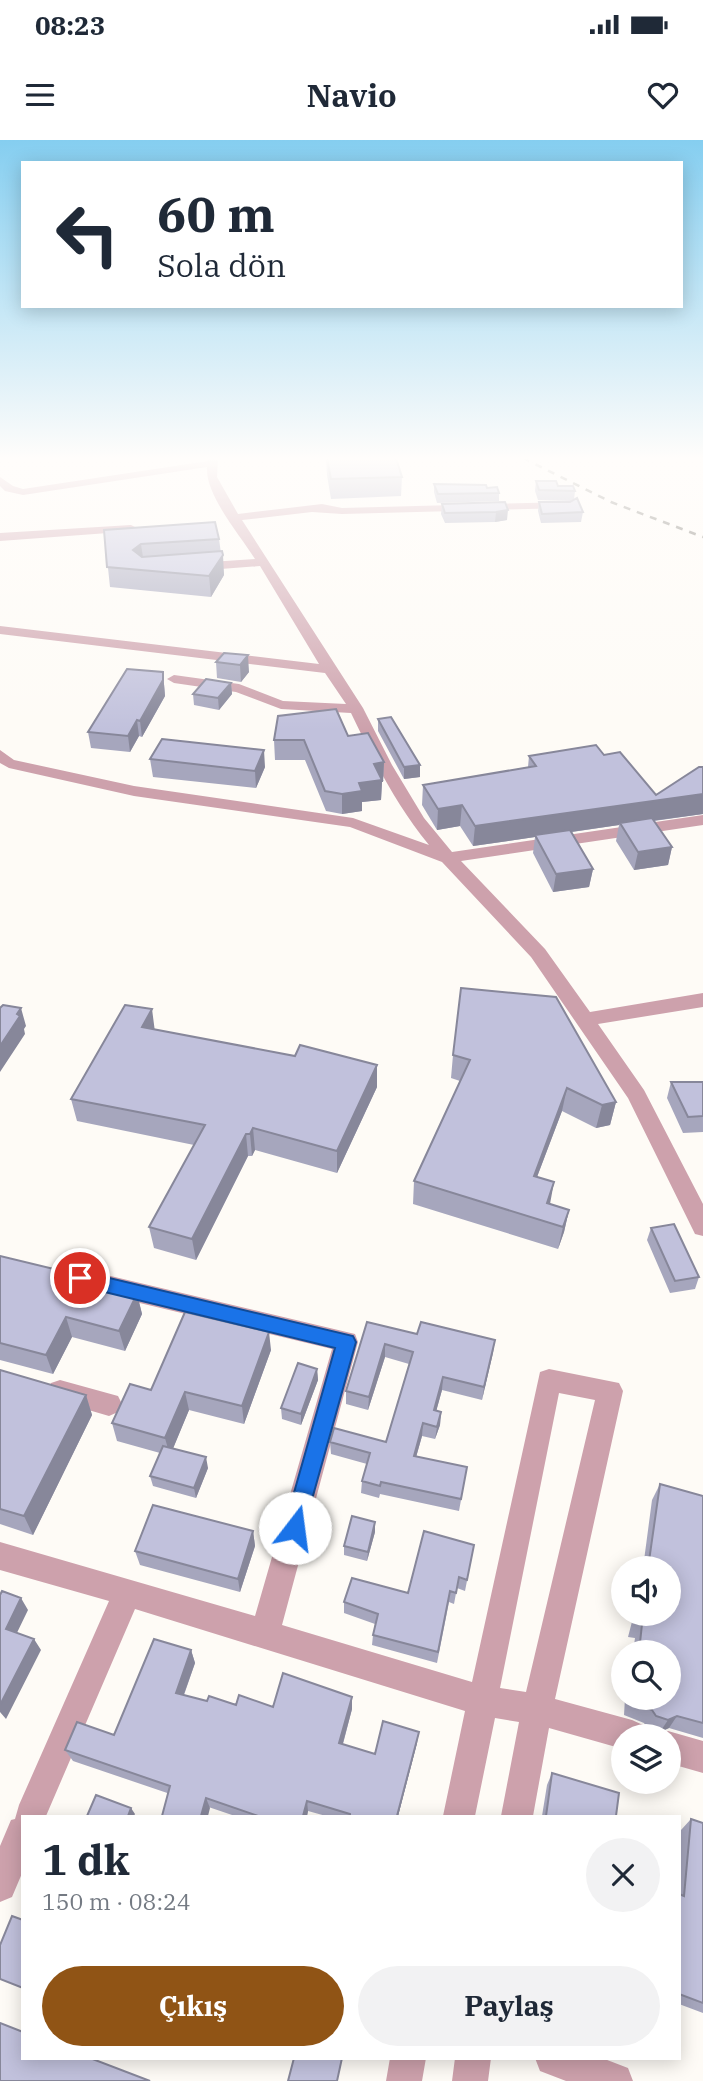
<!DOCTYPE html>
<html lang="tr">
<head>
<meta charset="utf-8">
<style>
  body { margin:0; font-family:"IBM Plex Serif",serif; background:#f2f2f3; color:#1f2937; height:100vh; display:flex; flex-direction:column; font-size:26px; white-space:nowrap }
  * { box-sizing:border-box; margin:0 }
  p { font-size:23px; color:#747a83 }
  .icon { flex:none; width:38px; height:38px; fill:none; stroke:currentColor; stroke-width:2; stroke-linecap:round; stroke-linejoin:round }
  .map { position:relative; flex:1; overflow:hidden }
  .drawer { position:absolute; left:21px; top:1675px; width:660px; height:245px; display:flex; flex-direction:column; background:#fff; border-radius:0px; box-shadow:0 4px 18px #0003 }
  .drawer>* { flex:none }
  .banner { position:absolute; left:21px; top:21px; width:662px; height:147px; border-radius:0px; box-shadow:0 4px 18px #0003; background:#fff; color:#1f2937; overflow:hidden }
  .tools { position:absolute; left:611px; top:1416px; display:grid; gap:14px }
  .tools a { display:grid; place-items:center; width:70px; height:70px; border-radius:50%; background:#fff; box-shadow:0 4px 18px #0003; font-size:35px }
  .pin { position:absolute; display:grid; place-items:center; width:60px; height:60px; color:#fff; margin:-30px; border:4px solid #fff; border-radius:50%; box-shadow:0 2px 7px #0007 }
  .me { position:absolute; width:77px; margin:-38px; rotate:15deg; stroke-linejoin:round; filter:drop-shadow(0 0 5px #0008) }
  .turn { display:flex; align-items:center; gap:24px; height:147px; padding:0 21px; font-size:32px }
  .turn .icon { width:91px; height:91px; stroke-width:2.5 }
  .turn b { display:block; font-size:49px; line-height:60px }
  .round { display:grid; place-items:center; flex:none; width:74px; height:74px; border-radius:37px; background:#f2f2f3 }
  .overview { display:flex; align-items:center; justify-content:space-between; height:119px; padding:0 21px }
  h1 { font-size:42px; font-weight:700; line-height:52px }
  .primary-button { display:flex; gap:14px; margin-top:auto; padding:14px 21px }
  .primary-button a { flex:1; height:80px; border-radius:42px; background:#905415; color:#fff; font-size:28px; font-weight:700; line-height:80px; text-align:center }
  .primary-button a+a { background:#f2f2f3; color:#1f2937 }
  .status { display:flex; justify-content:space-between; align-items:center; height:49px; padding:0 35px; background:#fff; direction:ltr }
  .status svg { height:19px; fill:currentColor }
  header { display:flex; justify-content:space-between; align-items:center; height:91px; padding:0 21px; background:#fff; font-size:32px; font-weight:700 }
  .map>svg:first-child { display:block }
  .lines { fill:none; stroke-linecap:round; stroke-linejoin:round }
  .minor { fill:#cda1ac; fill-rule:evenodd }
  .rail { stroke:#5b574e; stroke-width:2.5; stroke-dasharray:7 7; stroke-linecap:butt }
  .wall { fill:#a6a6bd }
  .shaded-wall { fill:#87879a }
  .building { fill:#c1c1dc; stroke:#87879a; stroke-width:2 }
  .route { fill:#1a73e8; stroke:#114b97; stroke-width:2 }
</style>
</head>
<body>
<div class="status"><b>08:23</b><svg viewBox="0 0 49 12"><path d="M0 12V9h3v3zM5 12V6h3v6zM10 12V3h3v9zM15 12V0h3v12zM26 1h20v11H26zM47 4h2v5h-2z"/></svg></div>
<header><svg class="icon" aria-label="menu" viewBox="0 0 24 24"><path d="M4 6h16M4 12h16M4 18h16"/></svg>Navio<svg class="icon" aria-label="heart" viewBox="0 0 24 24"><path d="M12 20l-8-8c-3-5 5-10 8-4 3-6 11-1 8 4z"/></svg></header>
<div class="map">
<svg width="703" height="1941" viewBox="0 0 703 1941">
  <rect width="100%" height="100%" fill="#fefbf6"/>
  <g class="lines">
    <path class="minor" d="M208 318H218L217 337 238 374 322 364 342 368 567 362 573 365 567 368 342 374 312 372 242 380 363 568 392 625 424 678 452 712 703 675V685L461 721 545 809 590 872 703 853V867L598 884 644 950 703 1064V1096L695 1094 628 958 531 817 442 722 350 687 134 656 9 628 0 623V610L14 620 134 646 353 678 429 705C396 665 373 619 351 573L281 569 236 552 174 543 167 539 174 535 239 544 283 561 346 564 325 533 0 494V486L319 524 260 426 195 431 189 427 195 423 255 419C240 395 205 355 207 327L23 355 5 351 0 346V337L13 346 23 349 208 321Z
      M131 385 135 387V391L0 401V393Z
      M60 1124 355 1194 358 1202 282 1485 472 1542 540 1232 549 1229 619 1243 623 1251 555 1559 632 1580 643 1585 648 1596H623V1609L549 1588 533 1676H501L519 1582 495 1578 475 1676H443L465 1571 135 1469 46 1676H23V1731L12 1757 0 1762V1706L11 1680 15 1679 19 1665 109 1461 0 1430V1402L255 1476 332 1209 60 1144 52 1141 48 1134 52 1127ZM559 1253 595 1260 526 1552 500 1548Z
      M60 1240 118 1256 122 1264 118 1272 109 1276 51 1259 47 1251 51 1243Z
      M668 1591 703 1601V1633L668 1623V1596H657Z
      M390 1918H426L422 1941H386Z
      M455 1918H491L488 1941H452Z
      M535 1918H602L628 1928 633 1941H566L540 1931Z"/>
    <path class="rail" d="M523 318 611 362 703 397"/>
  </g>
  <path class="wall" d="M326 318 402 337 401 356 331 359 327 335Z
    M536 341 575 351 574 360 583 372 581 382 541 383 538 371 539 362 571 361 538 360 535 351Z
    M434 344 487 348 499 353V361L437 363 434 352Z
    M505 362 507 380 495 382 445 383 441 374 442 364Z
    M104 390 219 399 224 435 211 457 110 447Z
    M224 513 249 532 241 542 217 538 216 522Z
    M163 532 165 556 142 597 139 596 130 612 91 608 88 592Z
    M231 543 232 554 219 570 194 565 193 554Z
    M378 579 420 637 404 639 378 591Z
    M348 596 384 622 383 642H382L381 660 362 662V671L342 674 326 671 305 620H275L274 600Z
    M604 615 656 655 703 627V674L654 681 672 707 668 725 634 730 616 701 619 685 572 692 593 729 589 747 553 752 533 713 535 697 473 706 460 686 437 690 422 665 423 645 528 627 529 616Z
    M150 619 265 627 256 648 153 637Z
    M155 890 295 916 377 925V947L337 1033 255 1010 252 1016H248L196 1120 154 1108 149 1087 194 1005 77 981 71 959Z
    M453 915 616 962 610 985 596 988 562 971 537 1037 550 1064 569 1070 564 1092 558 1109 413 1064 414 1041 460 941 451 938Z
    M671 942H703V992L683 993 667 958Z
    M651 1088 699 1137 695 1149 670 1153 647 1100Z
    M0 1116 87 1137 88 1142 137 1154 142 1174 125 1211 72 1197 53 1234 0 1220Z
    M367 1182 417 1194 495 1200 482 1260 442 1250 436 1271 441 1272 440 1285 435 1299 422 1296 416 1317 467 1327 459 1371 380 1354 379 1358 361 1353 362 1341 367 1324 331 1314 330 1302H386L409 1224 385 1217 368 1270 346 1264V1251Z
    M271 1210 244 1284 189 1270 173 1308 208 1328 196 1358 153 1346 150 1336 160 1313 117 1301 112 1283 151 1250Z
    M317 1229 318 1240 301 1285 282 1279 281 1268Z
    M0 1230 86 1255 92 1275 33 1395 0 1384Z
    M660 1344 703 1356V1598L669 1588 660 1592 647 1588 644 1583 624 1575 625 1558H668V1512H633L635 1498 628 1497 634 1474H668V1428H643L652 1360Z
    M375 1382V1392L367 1421 344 1415V1406Z
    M253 1391 255 1406 240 1452 140 1425 135 1411Z
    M474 1405 465 1451 457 1448 454 1464 449 1462 437 1523 372 1505 373 1495 375 1484 344 1473V1462L408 1453Z
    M191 1510 195 1523 184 1555 207 1561 273 1567 352 1557V1569L343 1604 375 1614 417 1603 398 1676H326L308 1671 307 1676H235L73 1621 65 1610 114 1595Z
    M552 1633 616 1676H542L547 1645Z
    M691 1679 703 1683V1873L679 1864V1709L681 1690Z"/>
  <path class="shaded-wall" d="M508 370 507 380 495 382 496 372Z
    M141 404 144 424 136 430 133 410Z
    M223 415 224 435 211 457 209 436Z
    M248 515 249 532 241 542 240 525Z
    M163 532 165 556 142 597 140 581Z
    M231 543 232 554 219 570 218 558Z
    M137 580 139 596 130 612 128 596Z
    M264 610 265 627 256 648 255 631Z
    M384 622 383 642H382L381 660 362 662V671L342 674V654L359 643 374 624Z
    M420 625V637L404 639V627Z
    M703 654V674L621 685 620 683 619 685 536 697 535 695V697L473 706 475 686Z
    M462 665 460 686 437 690 438 669Z
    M672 707 668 725 634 730 638 712Z
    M593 729 589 747 553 752 556 734Z
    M21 868 26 886 24 889 25 894 0 932V906Z
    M152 869 155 892 142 887Z
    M377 925V947L337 1033V1011Z
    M567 948 562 971 529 1058 534 1036Z
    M616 962 610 985 596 988 602 965Z
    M253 988 255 1010 252 1016 250 994Z
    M246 994 248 1016 196 1120 192 1099Z
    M554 1042 550 1064 547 1063Z
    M569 1070 564 1092 558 1109 563 1087Z
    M137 1154 142 1174 125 1211 119 1191Z
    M66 1177 72 1197 53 1234 46 1215Z
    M269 1192 271 1210 244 1284 242 1266Z
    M495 1200 493 1213 482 1260 484 1247Z
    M385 1204V1217L368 1270 369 1257Z
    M317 1229 318 1240 301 1285V1274Z
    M443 1237 442 1250 433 1283 434 1270Z
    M185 1252 189 1270 170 1316 165 1298Z
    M86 1255 92 1275 33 1395 24 1376Z
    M441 1272 440 1285 435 1299 437 1287Z
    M423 1283 422 1296 413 1328 414 1316Z
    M206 1317 208 1328 196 1358 194 1348Z
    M375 1382V1392L367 1421 368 1412Z
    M253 1391 255 1406 240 1452 238 1439Z
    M21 1458 28 1470 13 1501 6 1489Z
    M34 1499 41 1510 6 1579 0 1572V1565Z
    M191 1510 195 1523 180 1565 176 1553Z
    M352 1557V1569L340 1614 339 1603Z
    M677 1576 669 1588 660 1592 668 1580Z
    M419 1592 417 1603 398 1676H397Z
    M206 1658 210 1668 208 1676H201Z
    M307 1661 308 1671 307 1676H303Z
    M131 1668 135 1674 134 1676H128Z"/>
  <path class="building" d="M327 318H396L402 337 331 339Z
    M536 341H556L558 346H573L575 351 539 350Z
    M434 344 486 345 487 348 497 347 499 353 438 354Z
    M577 358 583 372 542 374 539 362H570Z
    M505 362 508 370 496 372 445 373 442 364Z
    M215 382 219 399 141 404 133 410 142 417 222 411 223 415 209 436 107 427 104 390Z
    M224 513 248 515 240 525 216 522Z
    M127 529 163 532V540L140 581 137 580 128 596 88 592Z
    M206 539 231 543 218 558 193 554Z
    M336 569 348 596 368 593 384 622 374 624 382 640 359 643 362 651 342 654 325 651 304 600H274L278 576Z
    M391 577 420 625 404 627 378 579Z
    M162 599 264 610 255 631 150 619Z
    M596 605 604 615 620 612 656 655 699 627H703V654L475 686 462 665 438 669 423 645 536 626 529 616Z
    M652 678 672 707 638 712 620 683Z
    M570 690 593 729 556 734 535 695Z
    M461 848 556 857 616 962 602 965 567 948 534 1036 554 1042 547 1063 569 1070 563 1087 414 1041 470 920 453 915Z
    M3 865 21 868 17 874 20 876 0 906V868Z
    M125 865 152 869 142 887 295 916 300 905 377 925 337 1011 253 988 250 994H246L192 1099 149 1087 205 985 71 959Z
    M671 942H703V976L688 977Z
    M674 1084 699 1137 675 1141 651 1088Z
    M0 1116 87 1137 85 1141 137 1154 119 1191 66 1177 46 1215 0 1203Z
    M185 1172 269 1192 242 1266 185 1252 165 1298 112 1283 130 1244 151 1250Z
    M367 1182 417 1194 421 1182 495 1200 484 1247 443 1237 434 1270 441 1272 437 1287 423 1283 414 1316 467 1327 461 1359 381 1342 380 1346 362 1341 370 1313 330 1302 334 1288 386 1302 413 1212 385 1204 369 1257 346 1251Z
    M298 1223 317 1229 301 1274 281 1268Z
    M0 1230 86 1255 24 1376 0 1369Z
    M163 1306 206 1317 194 1348 150 1336Z
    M660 1344 703 1356V1583L677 1576 668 1580 656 1576 652 1570 631 1562 632 1558H668V1512H639L642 1484 635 1483 638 1474H668V1428H648Z
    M153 1365 253 1391 238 1439 135 1411Z
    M352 1376 375 1382 368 1412 344 1406Z
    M424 1391 474 1405 467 1440 459 1437 456 1453 450 1451 438 1512 373 1495 378 1474 344 1462 352 1438 408 1453Z
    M2 1451 21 1458 6 1489 34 1499 0 1565V1455Z
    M154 1499 191 1510 176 1553 207 1561 209 1556 236 1565 239 1555 273 1567 283 1533 352 1557 339 1603 375 1614 383 1581 419 1592 397 1676H350V1674L307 1661 303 1676H258L206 1658 201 1676H162L170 1646 65 1610 77 1582 114 1595Z
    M552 1633 619 1653 616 1676H546Z
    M96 1655 131 1668 128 1676H87Z
    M691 1679 703 1683V1863L679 1854V1754L684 1756Z
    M12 1776 23 1780V1848L0 1839V1805Z
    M0 1883 23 1892V1918H90L150 1941H0Z
    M294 1918H342L337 1941H288Z"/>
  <linearGradient id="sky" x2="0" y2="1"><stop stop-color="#85cef0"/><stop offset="0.54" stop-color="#fffdfb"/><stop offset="1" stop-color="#fffdfb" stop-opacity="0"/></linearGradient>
  <rect width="703" height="590" fill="url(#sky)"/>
  <path class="route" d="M80 1131 353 1196 356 1202 302 1395 295 1398 287 1395 284 1388 335 1208 80 1146 73 1144 71 1138 73 1133Z"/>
</svg>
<div class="tools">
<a><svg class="icon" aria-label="sound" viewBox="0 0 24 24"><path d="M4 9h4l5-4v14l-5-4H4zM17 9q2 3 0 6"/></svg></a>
<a><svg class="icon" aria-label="search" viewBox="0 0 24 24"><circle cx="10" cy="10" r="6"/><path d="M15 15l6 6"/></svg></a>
<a><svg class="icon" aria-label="layers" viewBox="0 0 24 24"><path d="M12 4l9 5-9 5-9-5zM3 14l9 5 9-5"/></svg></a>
</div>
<div class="pin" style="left:80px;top:1138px;background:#d93025"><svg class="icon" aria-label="arrive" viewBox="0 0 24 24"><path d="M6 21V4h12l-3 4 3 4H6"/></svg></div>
<svg class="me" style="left:295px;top:1388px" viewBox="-20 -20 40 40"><circle r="19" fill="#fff"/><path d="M0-13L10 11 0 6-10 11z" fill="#1a73e8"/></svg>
<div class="banner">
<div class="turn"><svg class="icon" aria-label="left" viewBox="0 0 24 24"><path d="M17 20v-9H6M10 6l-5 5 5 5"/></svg><div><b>60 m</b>Sola dön</div></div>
</div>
<section class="drawer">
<div class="overview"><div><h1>1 dk</h1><p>150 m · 08:24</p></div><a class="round"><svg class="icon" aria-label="close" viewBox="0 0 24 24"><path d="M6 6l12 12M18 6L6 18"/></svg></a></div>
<div class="primary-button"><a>Çıkış</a><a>Paylaş</a></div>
</section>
</div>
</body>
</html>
